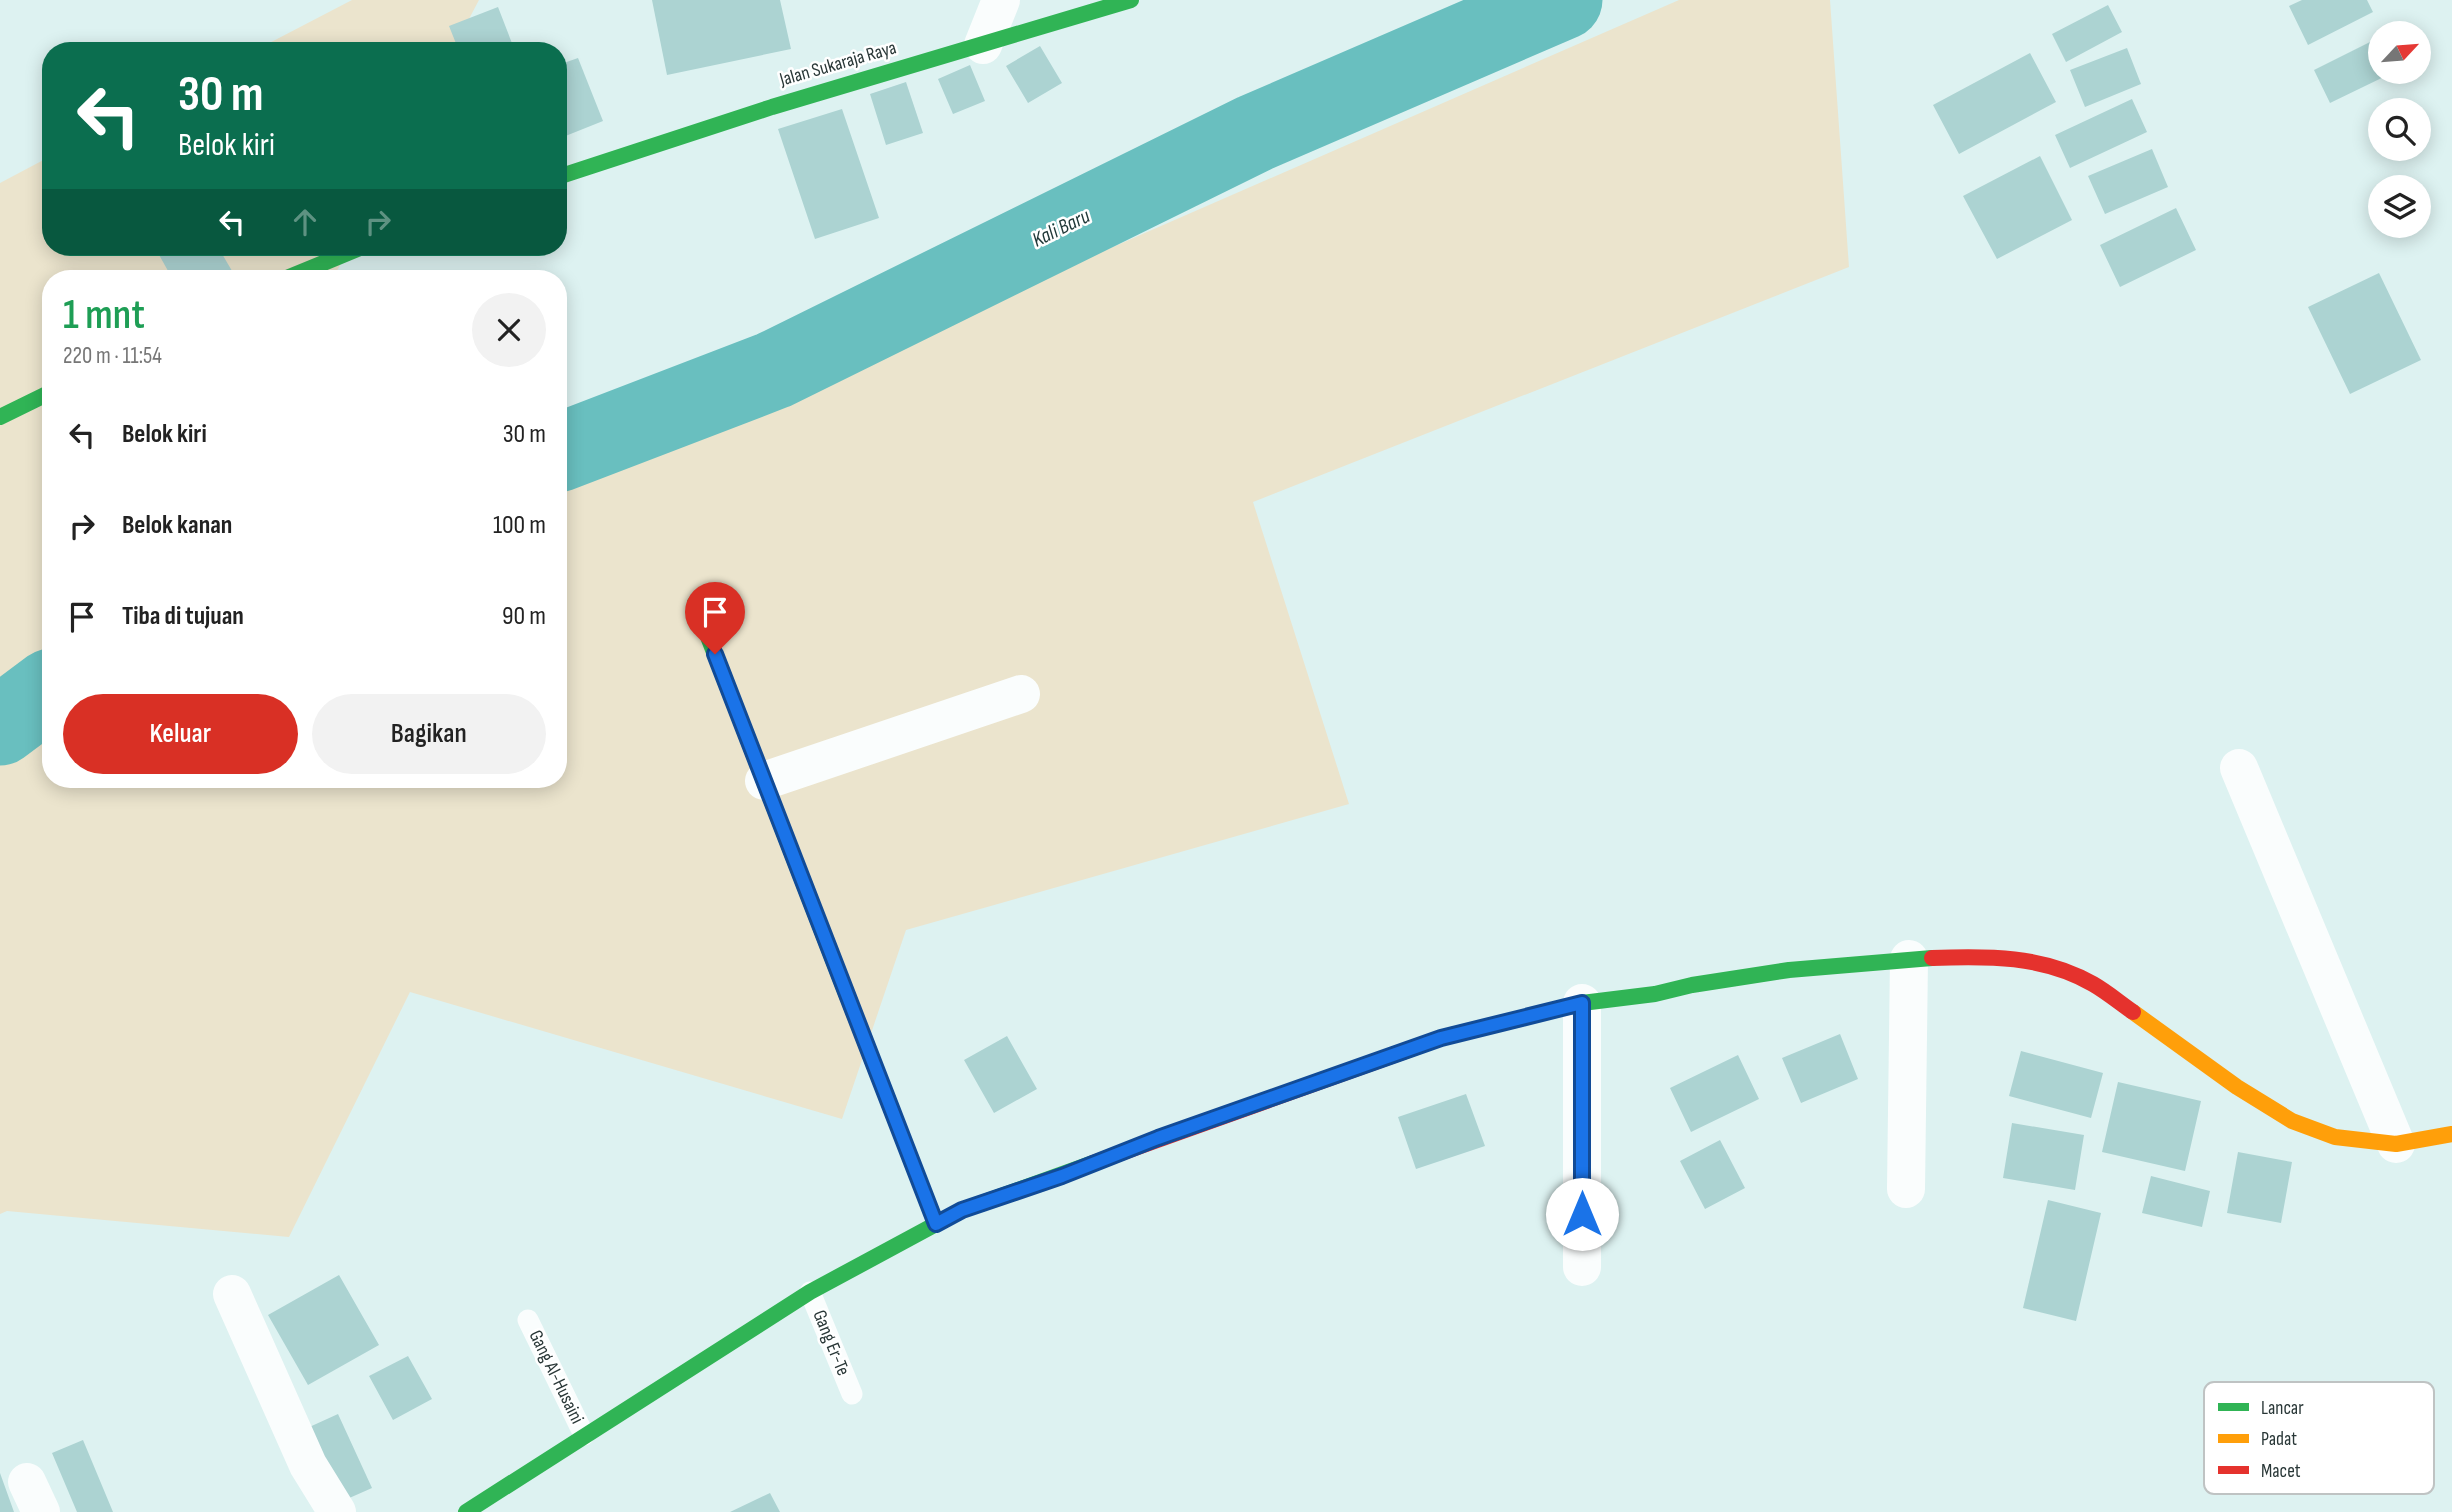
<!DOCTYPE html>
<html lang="id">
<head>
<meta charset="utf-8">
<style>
  body { margin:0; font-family:"Sofia Sans Condensed",sans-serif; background:#f2f2f2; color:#222; height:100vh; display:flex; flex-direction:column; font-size:26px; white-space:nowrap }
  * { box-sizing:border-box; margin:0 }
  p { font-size:23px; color:#767676 }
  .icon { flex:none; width:38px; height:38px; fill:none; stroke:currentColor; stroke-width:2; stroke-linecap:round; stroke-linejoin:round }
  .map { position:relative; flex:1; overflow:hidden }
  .drawer { position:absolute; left:42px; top:270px; width:525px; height:518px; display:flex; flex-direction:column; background:#fff; border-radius:28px; box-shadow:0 4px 18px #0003 }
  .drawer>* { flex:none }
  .top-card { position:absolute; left:42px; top:42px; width:525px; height:214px; border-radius:28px; box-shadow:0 4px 18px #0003; background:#0b6e4f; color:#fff; overflow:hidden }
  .needle { width:46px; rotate:64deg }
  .tools { position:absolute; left:2368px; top:21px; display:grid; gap:14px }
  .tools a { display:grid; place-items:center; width:63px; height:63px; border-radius:50%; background:#fff; box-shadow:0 4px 18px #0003; font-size:35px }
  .pin { position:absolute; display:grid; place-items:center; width:60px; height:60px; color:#fff; margin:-72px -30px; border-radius:50% 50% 50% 0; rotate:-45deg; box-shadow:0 0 7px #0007 }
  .pin .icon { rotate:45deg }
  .me { position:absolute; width:77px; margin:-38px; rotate:0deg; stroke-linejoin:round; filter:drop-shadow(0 0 5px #0008) }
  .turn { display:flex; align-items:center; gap:24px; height:147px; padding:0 21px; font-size:32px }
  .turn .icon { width:91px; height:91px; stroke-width:2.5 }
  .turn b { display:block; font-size:49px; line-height:60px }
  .lanes { display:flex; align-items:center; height:66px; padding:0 21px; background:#0003; justify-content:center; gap:35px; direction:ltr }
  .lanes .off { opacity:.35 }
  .round { display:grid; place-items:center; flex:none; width:74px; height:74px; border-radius:37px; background:#f2f2f2 }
  .headline { display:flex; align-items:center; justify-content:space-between; height:119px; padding:0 21px }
  h1 { font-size:42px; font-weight:600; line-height:52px; color:#1e9e55 }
  .action { display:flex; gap:14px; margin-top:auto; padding:14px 21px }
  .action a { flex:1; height:80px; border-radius:42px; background:#d93025; color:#fff; font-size:28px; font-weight:600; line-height:80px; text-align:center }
  .action a+a { background:#f2f2f2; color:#222 }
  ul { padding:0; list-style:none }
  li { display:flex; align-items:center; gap:21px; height:91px; padding:0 21px }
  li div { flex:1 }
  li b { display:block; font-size:26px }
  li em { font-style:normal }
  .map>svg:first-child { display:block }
  .green { fill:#ebe4cd }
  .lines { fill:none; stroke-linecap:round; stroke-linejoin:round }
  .river { stroke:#69bfbf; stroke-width:79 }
  .building { fill:#acd3d2 }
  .lane { stroke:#fafdfd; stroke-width:21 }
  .street { stroke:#fafdfd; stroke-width:38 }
  .fast { stroke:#30b455; stroke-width:16 }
  .slow { stroke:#ff9f0a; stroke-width:16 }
  .jam { stroke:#e5322d; stroke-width:16 }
  .route-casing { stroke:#114b97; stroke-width:18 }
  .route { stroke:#1a73e8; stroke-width:12 }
  .labels { text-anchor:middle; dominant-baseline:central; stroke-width:5; stroke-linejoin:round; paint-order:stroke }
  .street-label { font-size:19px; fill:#293737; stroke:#fff }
  .water-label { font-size:21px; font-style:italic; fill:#1e3636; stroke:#fff }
  .key { fill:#fff; stroke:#bfc3c3; stroke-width:2 }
  .key-label { font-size:19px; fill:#293737 }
</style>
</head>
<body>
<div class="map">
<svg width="2452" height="1512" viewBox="0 0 2452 1512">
  <rect width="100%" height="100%" fill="#ddf2f1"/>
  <path class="green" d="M352 0H479L452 51H254Z
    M1679 0H1830L1849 267 1253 502 1349 804 906 930 842 1119 410 992 289 1237 7 1211 0 1214V183L51 156V247H350L333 278H51V779H558V417L714 421Z"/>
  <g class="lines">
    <path class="river" d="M558 453 774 370 1255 133 1563 0
      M0 726 51 688"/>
  </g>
  <path class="building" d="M652 0H780L791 49 667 75Z
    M2302 0H2367L2373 12 2308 45 2289 6Z
    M2108 5 2122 32 2066 62 2052 34Z
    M498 7 515 51H459L449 26Z
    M2380 37V72H2394L2330 103 2314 70Z
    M1040 46 1062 83 1028 103 1006 66Z
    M2127 48 2141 84 2085 107 2070 70Z
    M2030 53 2056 102 1959 154 1933 105Z
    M578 58 603 121 558 139V65Z
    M970 65 985 101 953 114 938 79Z
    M906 82 923 133 886 145 870 94Z
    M2132 99 2147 132 2070 168 2055 135Z
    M842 109 879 218 815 239 778 129Z
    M2152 149 2168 187 2105 214 2088 176Z
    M2040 156 2072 220 1997 259 1963 196Z
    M2176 208 2196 250 2120 287 2100 245Z
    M169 247H218L235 276 172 278 158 253Z
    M2379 273 2421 360 2350 394 2308 307Z
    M1840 1034 1858 1079 1801 1103 1782 1058Z
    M1007 1036 1037 1089 994 1113 964 1060Z
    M2021 1051 2103 1073 2091 1118 2009 1096Z
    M1738 1055 1759 1099 1691 1132 1670 1088Z
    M2118 1082 2201 1101 2185 1171 2102 1152Z
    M1466 1094 1485 1146 1416 1169 1398 1117Z
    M2012 1123 2084 1135 2075 1190 2003 1178Z
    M1720 1140 1745 1188 1705 1209 1680 1161Z
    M2238 1152 2292 1162 2281 1223 2227 1213Z
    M2151 1176 2210 1191 2202 1227 2142 1213Z
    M2048 1200 2101 1213 2076 1321 2023 1308Z
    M339 1275 379 1345 308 1385 268 1315Z
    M408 1356 432 1399 393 1420 369 1376Z
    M338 1414 372 1488 338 1503 305 1429Z
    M83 1440 113 1512H77L52 1453Z
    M0 1473 14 1512H0Z
    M770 1493 780 1512H730Z"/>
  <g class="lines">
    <path class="lane" d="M810 1292 852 1394
      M528 1320 584 1435"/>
    <path class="street" d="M983 45 1001 0
      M2239 768 2396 1144
      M764 781 1021 694
      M1906 1189 1909 959
      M1582 1267V1003
      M232 1294 308 1465 337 1512
      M27 1482 41 1512"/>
    <path class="fast" d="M558 177 772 107 1131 0
      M287 278 362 247
      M0 417 51 392
      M695 603 847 996
      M1403 1052 1441 1038 1582 1003 1655 994 1692 985 1789 970 1932 958
      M466 1512 810 1292 962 1210 1093 1163"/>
    <path class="slow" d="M847 996 936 1224
      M2133 1012 2237 1087 2292 1121 2335 1137 2396 1144 2452 1134"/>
    <path class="jam" d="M1932 958C1987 956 2043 955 2093 984 2107 992 2120 1003 2133 1012
      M1093 1163 1403 1052"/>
  </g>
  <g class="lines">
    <g class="route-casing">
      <path id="route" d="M715 654 936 1224 962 1210 1062 1176 1158 1138 1441 1038 1582 1003V1214"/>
    </g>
    <use href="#route" class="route"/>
  </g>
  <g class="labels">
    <g class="street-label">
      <text transform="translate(838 64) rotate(-16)">Jalan Sukaraja Raya</text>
      <text transform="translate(831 1343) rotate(68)">Gang Er-Te</text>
      <text transform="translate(556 1377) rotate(64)">Gang Al-Husaini</text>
    </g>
    <g class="water-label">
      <text transform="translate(1061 228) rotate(-26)">Kali Baru</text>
    </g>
  </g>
  <rect x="2204" y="1382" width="230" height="112" rx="10" class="key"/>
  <rect x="2218" y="1403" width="31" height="8" fill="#30b455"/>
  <rect x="2218" y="1434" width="31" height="9" fill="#ff9f0a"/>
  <rect x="2218" y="1466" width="31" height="8" fill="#e5322d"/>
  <g class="key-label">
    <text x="2261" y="1414">Lancar</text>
    <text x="2261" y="1445">Padat</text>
    <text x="2261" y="1477">Macet</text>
  </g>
</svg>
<div class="tools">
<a><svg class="needle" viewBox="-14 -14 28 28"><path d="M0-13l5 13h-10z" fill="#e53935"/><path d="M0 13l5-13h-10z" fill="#767676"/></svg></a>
<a><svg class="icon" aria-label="search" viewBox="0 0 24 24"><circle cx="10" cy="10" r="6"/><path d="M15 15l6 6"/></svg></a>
<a><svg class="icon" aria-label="layers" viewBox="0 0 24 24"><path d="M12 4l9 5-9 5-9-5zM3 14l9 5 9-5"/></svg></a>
</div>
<div class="pin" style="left:715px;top:654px;background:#d93025"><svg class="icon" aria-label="arrive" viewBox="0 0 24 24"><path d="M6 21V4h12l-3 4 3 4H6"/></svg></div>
<svg class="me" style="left:1582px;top:1214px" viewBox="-20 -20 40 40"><circle r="19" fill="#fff"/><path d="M0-13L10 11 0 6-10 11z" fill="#1a73e8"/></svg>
<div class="top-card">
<div class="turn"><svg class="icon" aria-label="left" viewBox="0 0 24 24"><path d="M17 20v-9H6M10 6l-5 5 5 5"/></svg><div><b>30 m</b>Belok kiri</div></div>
<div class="lanes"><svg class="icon" aria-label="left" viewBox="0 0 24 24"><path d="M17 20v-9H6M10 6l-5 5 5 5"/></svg><svg class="icon off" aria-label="ahead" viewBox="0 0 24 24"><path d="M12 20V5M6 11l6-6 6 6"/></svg><svg class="icon off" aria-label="right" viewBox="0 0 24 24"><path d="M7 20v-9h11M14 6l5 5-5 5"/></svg></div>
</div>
<section class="drawer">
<div class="headline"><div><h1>1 mnt</h1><p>220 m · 11:54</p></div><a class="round"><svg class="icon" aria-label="close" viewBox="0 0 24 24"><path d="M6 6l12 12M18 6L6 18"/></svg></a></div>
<ul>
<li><svg class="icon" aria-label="left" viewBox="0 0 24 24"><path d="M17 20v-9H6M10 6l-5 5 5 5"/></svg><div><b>Belok kiri</b></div><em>30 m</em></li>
<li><svg class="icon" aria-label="right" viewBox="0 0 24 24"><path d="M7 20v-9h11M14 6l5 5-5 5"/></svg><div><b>Belok kanan</b></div><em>100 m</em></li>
<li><svg class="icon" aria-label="arrive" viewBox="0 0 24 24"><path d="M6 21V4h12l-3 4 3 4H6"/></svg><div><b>Tiba di tujuan</b></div><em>90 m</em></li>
</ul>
<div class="action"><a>Keluar</a><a>Bagikan</a></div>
</section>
</div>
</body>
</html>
